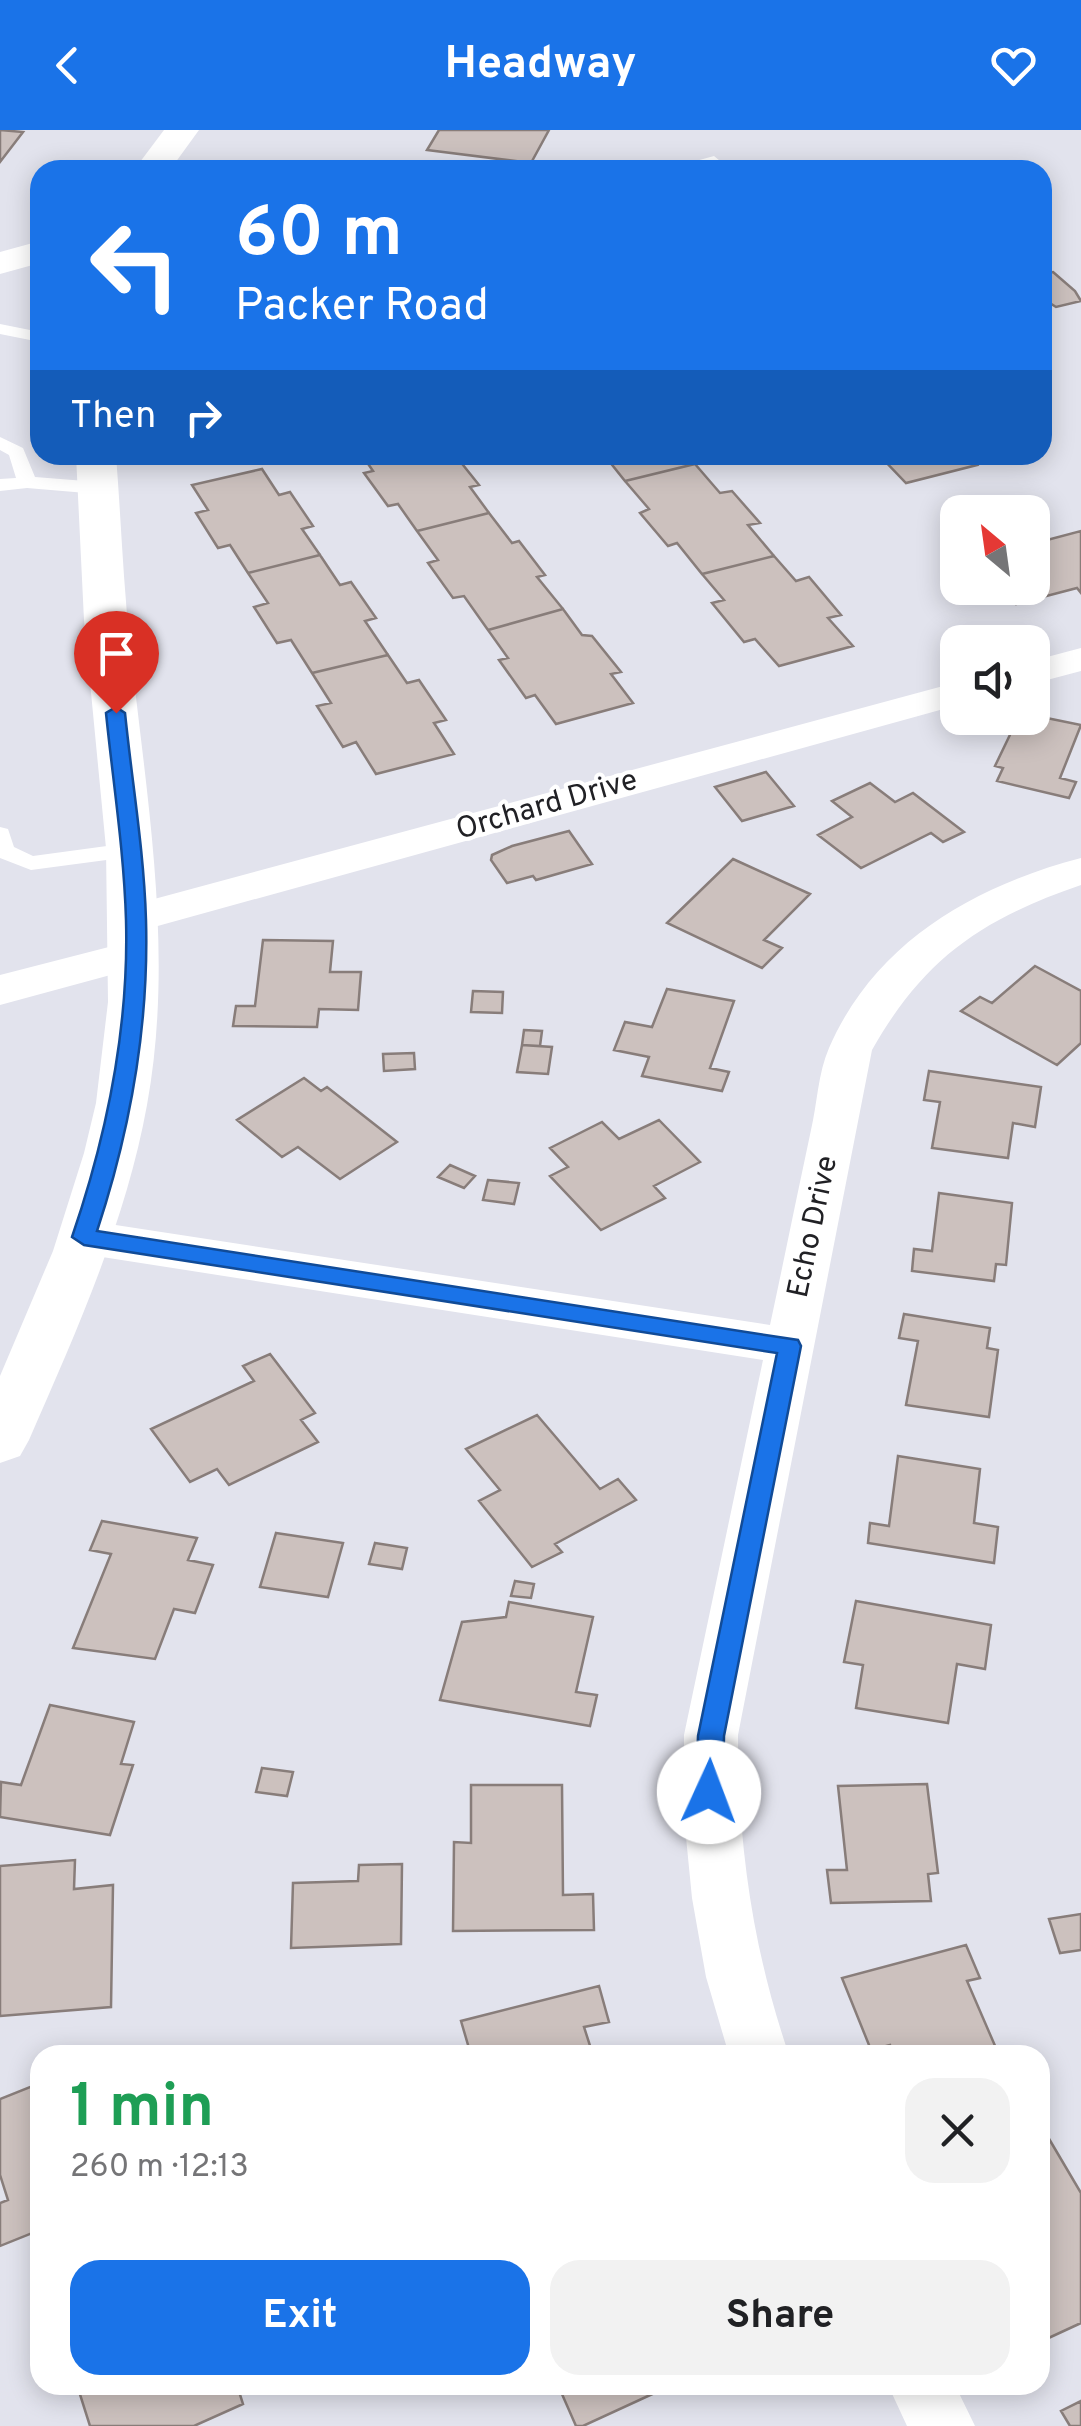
<!DOCTYPE html>
<html lang="en">
<head>
<meta charset="utf-8">
<style>
  body { margin:0; font-family:Overpass,sans-serif; background:#f2f2f2; color:#202124; height:100vh; display:flex; flex-direction:column; font-size:38px; white-space:nowrap }
  * { box-sizing:border-box; margin:0 }
  p { font-size:32px; color:#757577 }
  .icon { flex:none; width:55px; height:55px; fill:none; stroke:currentColor; stroke-width:2; stroke-linecap:round; stroke-linejoin:round }
  .map { position:relative; flex:1; overflow:hidden }
  .panel { position:absolute; left:30px; top:1915px; width:1020px; height:350px; display:flex; flex-direction:column; background:#fff; border-radius:30px; box-shadow:0 5px 25px #0003 }
  .panel>* { flex:none }
  .hud { position:absolute; left:30px; top:30px; width:1022px; height:305px; border-radius:30px; box-shadow:0 5px 25px #0003; background:#1a73e8; color:#fff; overflow:hidden }
  .needle { width:65px; rotate:331deg }
  .buttons { position:absolute; left:940px; top:365px; display:grid; gap:20px }
  .buttons a { display:grid; place-items:center; width:110px; height:110px; border-radius:20px; background:#fff; box-shadow:0 5px 25px #0003; font-size:50px }
  .pin { position:absolute; display:grid; place-items:center; width:85px; height:85px; color:#fff; margin:-102px -42px; border-radius:50% 50% 50% 0; rotate:-45deg; box-shadow:0 0 10px #0007 }
  .pin .icon { rotate:45deg }
  .me { position:absolute; width:110px; margin:-55px; rotate:2deg; stroke-linejoin:round; filter:drop-shadow(0 0 8px #0008) }
  .turn { display:flex; align-items:center; gap:35px; height:210px; padding:0 40px; font-size:45px }
  .turn .icon { width:130px; height:130px; stroke-width:2.5 }
  .turn b { display:block; font-size:70px; line-height:85px }
  .then { display:flex; align-items:center; height:95px; padding:0 40px; background:#0003; gap:20px; font-size:38px }
  .round { display:grid; place-items:center; flex:none; width:105px; height:105px; border-radius:30px; background:#f2f2f2 }
  .overview { display:flex; align-items:center; justify-content:space-between; height:170px; padding:0 40px }
  h1 { font-size:60px; font-weight:700; line-height:75px; color:#1e9e55 }
  .primary-button { display:flex; gap:20px; margin-top:auto; padding:20px 40px }
  .primary-button a { flex:1; height:115px; border-radius:30px; background:#1a73e8; color:#fff; font-size:40px; font-weight:700; line-height:115px; text-align:center }
  .primary-button a+a { background:#f2f2f2; color:#202124 }
  header { display:flex; justify-content:space-between; align-items:center; height:130px; padding:0 40px; background:#1a73e8; color:#fff; font-size:45px; font-weight:700 }
  .map>svg:first-child { display:block }
  .building { fill:#ccc1be; stroke:#887d7a; stroke-width:2.5 }
  .lines { fill:none; stroke-linecap:round; stroke-linejoin:round }
  .service { fill:#fff; fill-rule:evenodd }
  .minor { fill:#fff; fill-rule:evenodd }
  .tertiary { fill:#fff; fill-rule:evenodd }
  .secondary { fill:#fff; fill-rule:evenodd }
  .route { fill:#1a73e8; stroke:#114b97; stroke-width:2.5 }
  .labels { text-anchor:middle; dominant-baseline:central; stroke-width:8; stroke-linejoin:round; paint-order:stroke }
  .street-label { font-size:30px; fill:#212125; stroke:#fff }
</style>
</head>
<body>
<header><svg class="icon" aria-label="back" viewBox="0 0 24 24"><path d="M15 5l-7 7 7 7"/></svg>Headway<svg class="icon" aria-label="heart" viewBox="0 0 24 24"><path d="M12 20l-8-8c-3-5 5-10 8-4 3-6 11-1 8 4z"/></svg></header>
<div class="map">
<svg width="1081" height="2296" viewBox="0 0 1081 2296">
  <rect width="100%" height="100%" fill="#e2e3ed"/>
  <path class="building" d="M0 0 23 2 0 32Z
    M439 0H549L531 33 427 20Z
    M1053 142 1075 161 1081 171 1056 177 1042 168V144Z
    M362 325H455L479 355 470 357 489 383 417 401 398 374 388 376 364 343 373 341Z
    M593 325H687L695 334 625 351 605 326Z
    M869 325H967L977 335 906 353 879 325Z
    M695 334 720 363 732 361 760 393 748 395 774 426 702 444 677 413 668 416 640 383 649 379 625 351Z
    M262 339 279 365 290 362 313 396 302 399 320 425 248 443 230 415 218 418 196 383 208 380 192 355Z
    M489 383 512 413 519 411 545 445 537 447 563 479 488 500 464 466 453 468 428 433 438 430 417 401Z
    M1081 401V463L1077 458 1016 474 999 458H1032V414Z
    M320 425 340 455 351 452 376 488 365 491 388 525 312 543 291 510 277 513 254 477 268 473 248 443Z
    M774 426 796 451 809 447 841 485 828 488 853 516 779 536 755 509 744 512 712 473 724 470 702 444Z
    M563 479 582 505 592 506 621 542 611 544 633 573 556 594 535 565 526 568 499 530 508 528 488 500Z
    M388 525 407 553 419 550 446 590 434 593 454 624 376 644 356 612 343 617 317 576 331 573 312 543Z
    M1032 585 1081 595 1060 648 1076 652 1069 668 997 651 1003 638 995 636 1018 588Z
    M766 642 794 676 742 691 715 657Z
    M870 653 895 672 913 663 964 702 943 712 931 703 861 738 818 705 852 687 832 671Z
    M569 701 592 734 536 750 533 746 507 753 491 730 492 725 512 716Z
    M733 729 810 764 764 810 782 818 762 838 667 793Z
    M263 810 333 811 330 842H361L358 880 319 879 317 897 233 896 236 876H255Z
    M1035 836 1081 861V913L1057 935 961 881 980 867 992 873Z
    M667 859 734 871 710 938 729 942 722 961 642 946 649 927 614 920 625 892 652 897Z
    M473 861 503 862 502 883 471 882Z
    M524 900 542 901 540 916 522 915Z
    M522 915 552 917 548 944 517 942Z
    M414 923 415 939 384 941 383 924Z
    M929 941 1041 957 1035 997 1013 993 1008 1028 932 1018 940 972 924 970Z
    M304 948 321 961 327 957 397 1012 340 1049 298 1017 282 1027 237 990Z
    M659 990 700 1032 654 1056 665 1068 601 1100 550 1046 568 1037 550 1018 602 992 619 1009Z
    M450 1035 475 1046 464 1058 438 1047Z
    M488 1050 519 1053 514 1074 483 1070Z
    M939 1063 1012 1073 1006 1135 996 1134 994 1151 912 1141 914 1119 932 1121Z
    M904 1184 990 1198 987 1218 998 1220 989 1287 906 1275 918 1211 899 1208Z
    M270 1224 315 1283 301 1290 318 1312 229 1355 217 1339 190 1352 151 1299 254 1251 243 1236Z
    M537 1285 600 1359 618 1349 636 1370 555 1414 562 1422 532 1437 479 1371 500 1360 466 1319Z
    M898 1326 980 1339 974 1393 998 1397 994 1433 868 1413 870 1393 889 1396Z
    M102 1391 197 1408 188 1430 213 1435 195 1483 174 1479 155 1529 73 1518 111 1424 90 1420Z
    M276 1403 343 1413 328 1467 260 1457Z
    M375 1413 407 1418 402 1439 369 1434Z
    M515 1451 534 1454 531 1468 511 1466Z
    M856 1471 991 1495 985 1539 957 1534 948 1593 856 1578 863 1535 844 1532Z
    M509 1472 593 1487 576 1562 597 1565 590 1596 440 1570 462 1492 506 1487Z
    M50 1575 134 1592 121 1634 133 1635 110 1705 0 1687 1 1652 21 1655Z
    M262 1638 293 1642 287 1666 256 1662Z
    M927 1654 938 1743 928 1744 931 1771 831 1773 827 1740H847L838 1656Z
    M471 1655H562L563 1765 593 1764 594 1800 453 1801 454 1712 471 1713Z
    M75 1730 74 1759 113 1755 111 1877 0 1886V1736Z
    M402 1734 401 1814 291 1818 293 1753 358 1751 359 1735Z
    M1081 1784V1820L1060 1823 1049 1789Z
    M966 1815 980 1848 967 1851 999 1925H894L890 1915 871 1920 842 1848Z
    M599 1856 609 1892 584 1897 593 1925H471L461 1891Z
    M40 1953V2100L0 2116V2073L8 2070 0 2045V1969Z
    M1045 2002 1081 2063V2193L1040 2212V2004Z
    M77 2255H237L243 2274 194 2296H90Z
    M558 2255H672L583 2296H576Z
    M1081 2271V2296H1070L1061 2281Z"/>
  <g class="lines">
    <path class="service" d="M714 26 731 40 710 37 663 40Z
      M0 194 40 202V212L0 204Z
      M0 307 23 318 35 347 98 352 107 358 98 364 27 358 0 361V349L16 348 9 325 0 320Z
      M0 697 8 699 14 717 33 726 129 713 140 720 129 727 31 740 0 728Z"/>
    <path class="minor" d="M1081 518V541L1032 554V531Z
      M958 552V575L136 802 121 798 115 788 121 778Z
      M1081 728V755C982 789 924 828 872 920L738 1605C738 1716 753 1820 789 1925H729L706 1847 692 1768 684 1687V1605L763 1230 83 1124 66 1119 60 1107 66 1095 83 1090 770 1195C784 1130 797 1065 811 1000 817 975 818 943 829 918 875 812 974 756 1081 728Z
      M136 810 151 814 157 824 151 834 0 875V845Z
      M888 2255H955L975 2296H907Z"/>
    <path class="tertiary" d="M76 325H116C121 388 123 451 130 514 146 666 175 822 147 975 126 1092 76 1202 29 1310L20 1326 0 1333V1246L53 1121 84 1023 96 973 108 872 106 718 84 490Z"/>
    <path class="secondary" d="M164 0H199L170 40H134Z
      M40 111V133L0 144V122Z"/>
  </g>
  <path class="route" d="M116 577 125 583C132 652 144 721 146 790 149 896 130 1001 97 1101L798 1210 801 1216 724 1606 723 1662 719 1670 709 1673 700 1670 696 1662 698 1606 777 1223 84 1115 72 1107C107 1005 129 899 126 790 124 721 113 652 106 583Z"/>
  <g class="labels">
    <g class="street-label">
      <text transform="translate(547 676) rotate(-16)">Orchard Drive</text>
      <text transform="translate(814 1097) rotate(-78)">Echo Drive</text>
    </g>
  </g>
</svg>
<div class="buttons">
<a><svg class="needle" viewBox="-14 -14 28 28"><path d="M0-13l5 13h-10z" fill="#e53935"/><path d="M0 13l5-13h-10z" fill="#757577"/></svg></a>
<a><svg class="icon" aria-label="sound" viewBox="0 0 24 24"><path d="M4 9h4l5-4v14l-5-4H4zM17 9q2 3 0 6"/></svg></a>
</div>
<div class="pin" style="left:116px;top:583px;background:#d93025"><svg class="icon" aria-label="arrive" viewBox="0 0 24 24"><path d="M6 21V4h12l-3 4 3 4H6"/></svg></div>
<svg class="me" style="left:709px;top:1662px" viewBox="-20 -20 40 40"><circle r="19" fill="#fff"/><path d="M0-13L10 11 0 6-10 11z" fill="#1a73e8"/></svg>
<div class="hud">
<div class="turn"><svg class="icon" aria-label="left" viewBox="0 0 24 24"><path d="M17 20v-9H6M10 6l-5 5 5 5"/></svg><div><b>60 m</b>Packer Road</div></div>
<div class="then">Then<svg class="icon" aria-label="right" viewBox="0 0 24 24"><path d="M7 20v-9h11M14 6l5 5-5 5"/></svg></div>
</div>
<section class="panel">
<div class="overview"><div><h1>1 min</h1><p>260 m · 12:13</p></div><a class="round"><svg class="icon" aria-label="close" viewBox="0 0 24 24"><path d="M6 6l12 12M18 6L6 18"/></svg></a></div>
<div class="primary-button"><a>Exit</a><a>Share</a></div>
</section>
</div>
</body>
</html>
